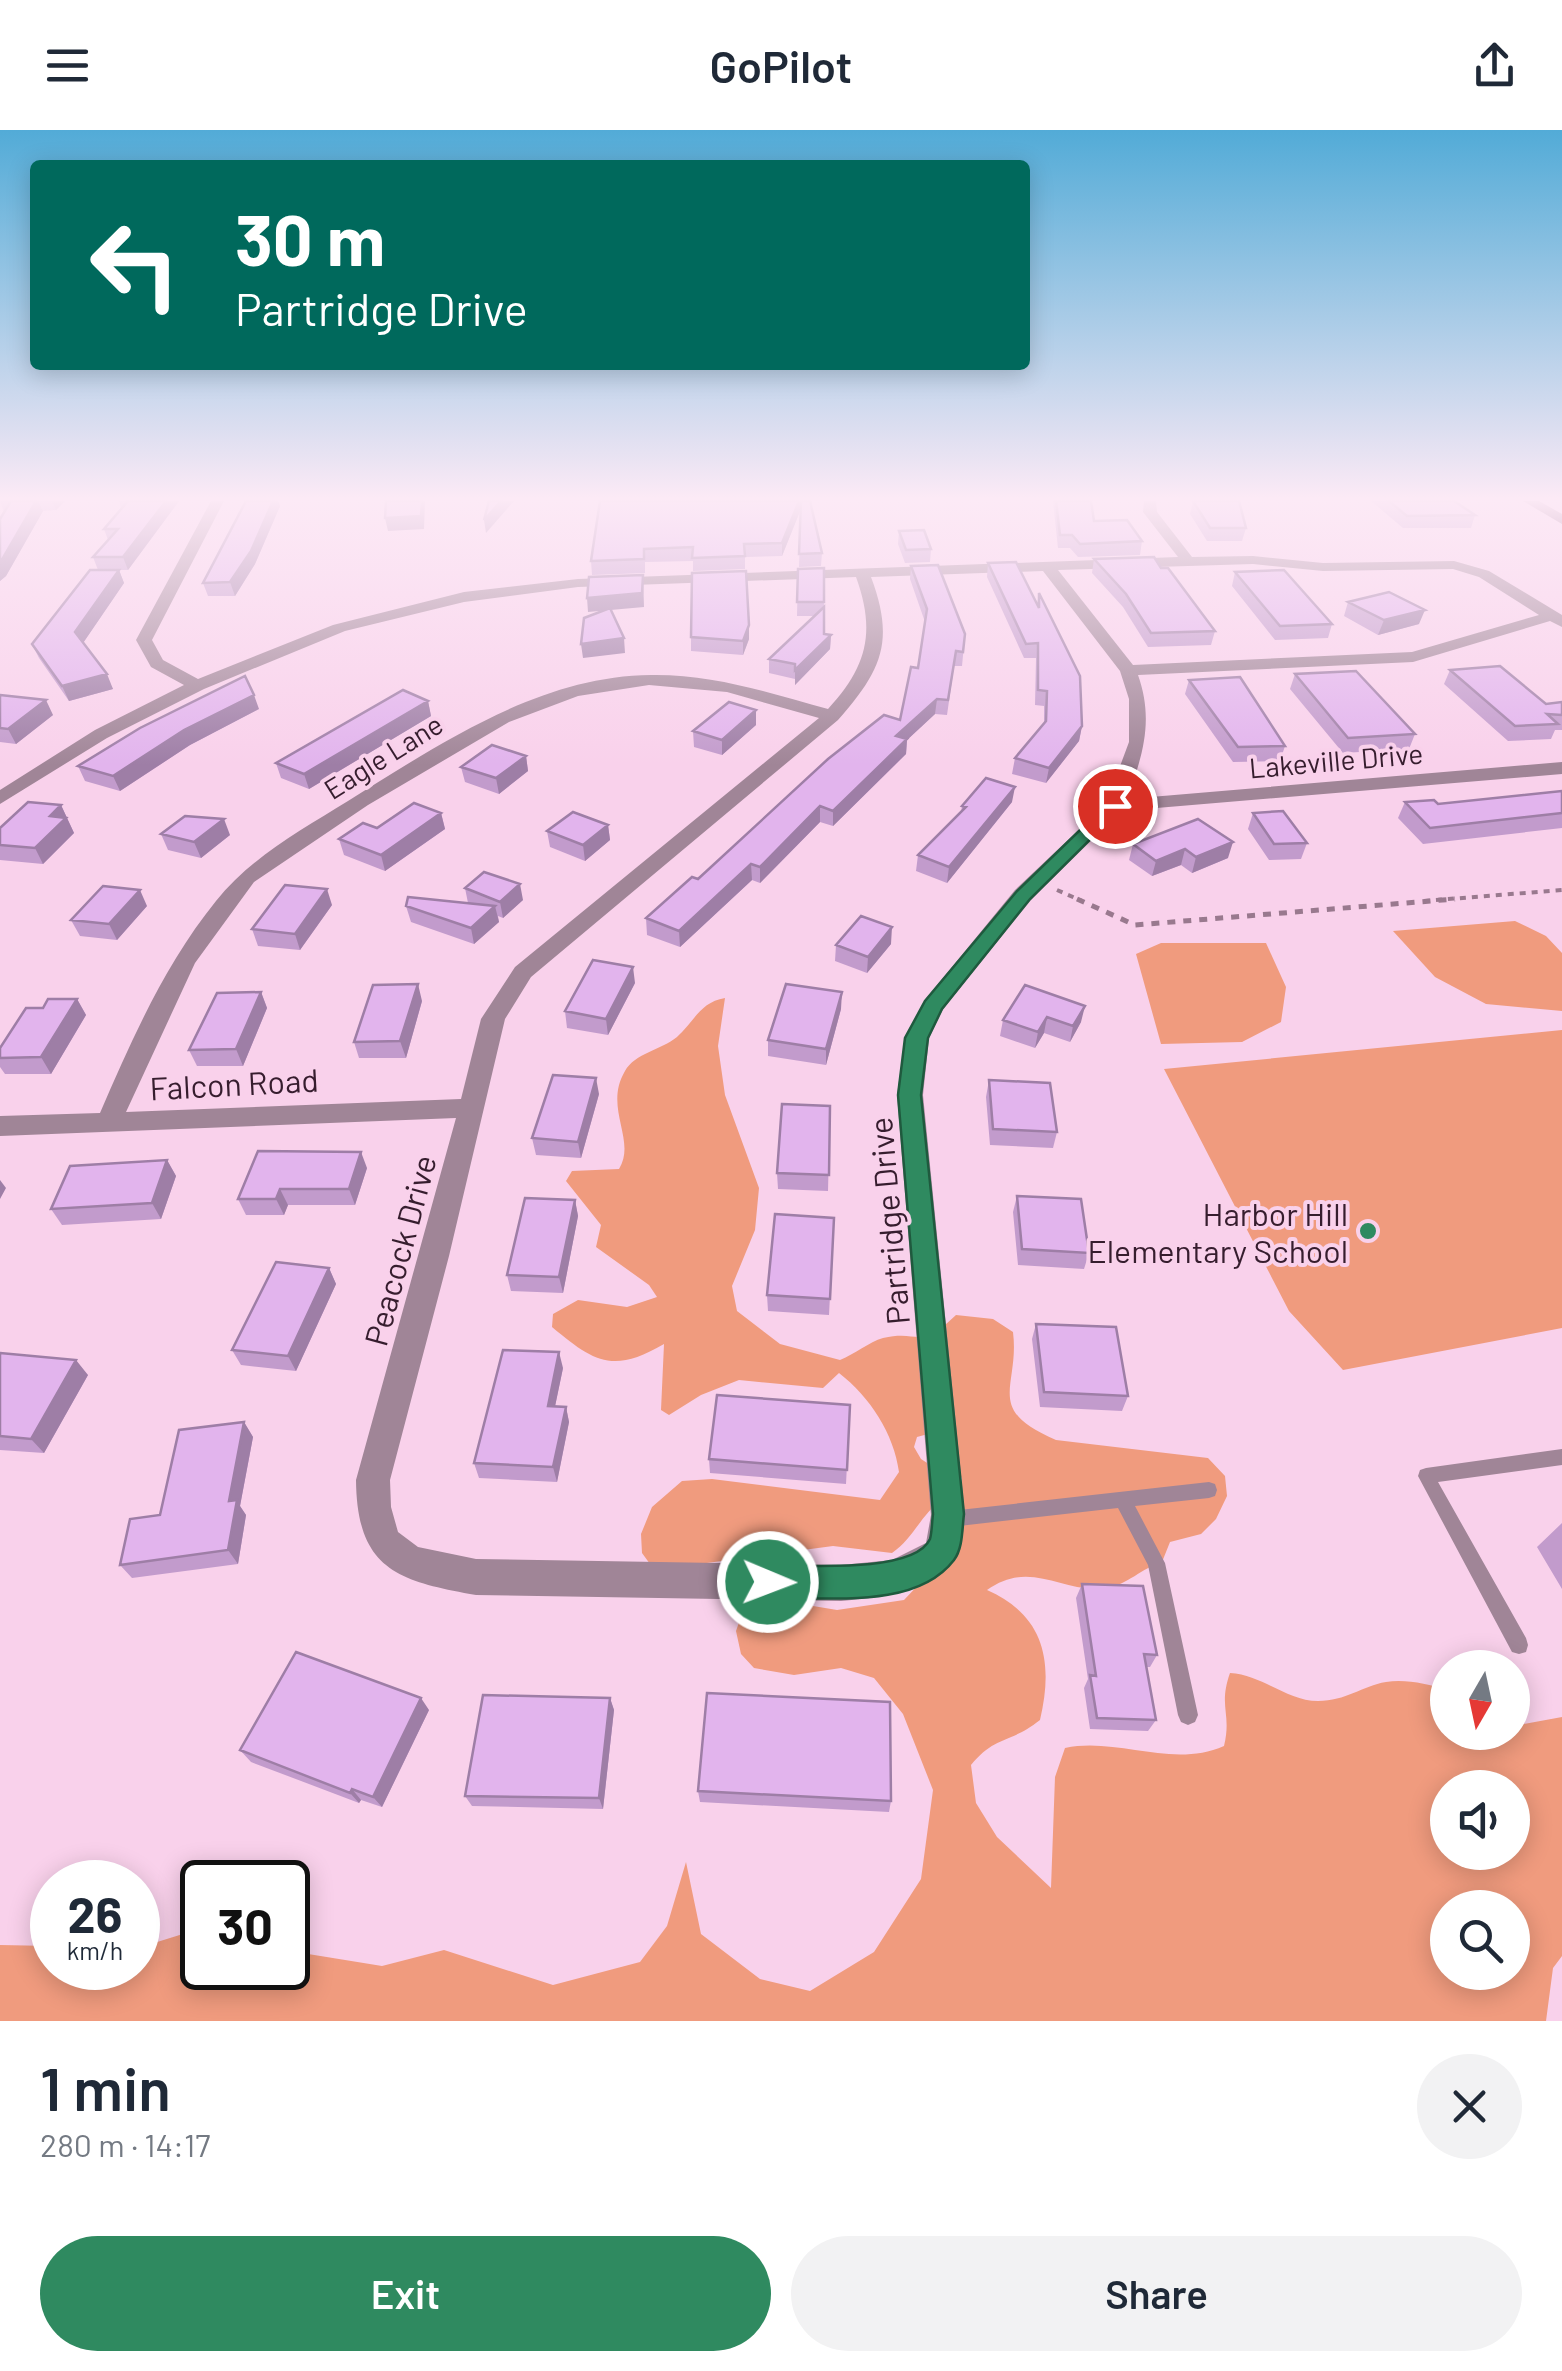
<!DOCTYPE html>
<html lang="en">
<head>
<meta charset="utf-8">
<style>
  body { margin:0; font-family:Barlow,sans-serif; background:#f2f2f3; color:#1f2937; height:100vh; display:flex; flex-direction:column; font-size:38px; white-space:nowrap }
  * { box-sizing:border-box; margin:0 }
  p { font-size:32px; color:#747a83 }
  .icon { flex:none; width:55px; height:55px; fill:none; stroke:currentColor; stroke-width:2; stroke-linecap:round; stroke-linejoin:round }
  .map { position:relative; height:1891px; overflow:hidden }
  .details { display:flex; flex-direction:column; background:#fff; flex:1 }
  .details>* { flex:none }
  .hud { position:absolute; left:30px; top:30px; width:1000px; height:210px; border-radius:10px; box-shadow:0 5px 25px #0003; background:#00695c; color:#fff; overflow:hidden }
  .needle { width:65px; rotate:189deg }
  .tools { position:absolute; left:1430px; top:1520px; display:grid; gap:20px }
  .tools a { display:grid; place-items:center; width:100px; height:100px; border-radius:50%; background:#fff; box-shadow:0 5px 25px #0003; font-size:50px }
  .speed { position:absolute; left:30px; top:1730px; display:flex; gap:20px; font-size:50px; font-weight:700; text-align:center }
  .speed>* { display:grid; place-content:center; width:130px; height:130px; border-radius:50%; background:#fff; box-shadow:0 5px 25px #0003; line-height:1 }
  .speed small { font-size:25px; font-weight:400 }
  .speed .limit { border:5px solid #111; border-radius:15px; background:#fff; color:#111 }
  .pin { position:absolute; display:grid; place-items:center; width:85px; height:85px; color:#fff; margin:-42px; border:5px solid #fff; border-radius:50%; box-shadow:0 2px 10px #0007 }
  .me { position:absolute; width:110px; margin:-55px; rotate:91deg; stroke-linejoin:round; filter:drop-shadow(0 0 8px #0008) }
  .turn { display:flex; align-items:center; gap:35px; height:210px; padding:0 40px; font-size:45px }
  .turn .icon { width:130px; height:130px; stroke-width:2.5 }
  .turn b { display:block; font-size:70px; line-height:85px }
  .round { display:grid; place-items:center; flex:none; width:105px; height:105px; border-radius:52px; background:#f2f2f3 }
  .summary { display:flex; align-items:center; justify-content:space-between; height:170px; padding:0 40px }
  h1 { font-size:60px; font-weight:600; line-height:75px }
  .cta { display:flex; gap:20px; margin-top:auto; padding:20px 40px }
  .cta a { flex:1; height:115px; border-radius:60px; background:#2f8a60; color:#fff; font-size:40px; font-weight:600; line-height:115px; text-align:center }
  .cta a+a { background:#f2f2f3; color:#1f2937 }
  header { display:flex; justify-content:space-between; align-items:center; height:130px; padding:0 40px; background:#fff; font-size:45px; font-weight:600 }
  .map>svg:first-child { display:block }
  .green { fill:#f09b7e; fill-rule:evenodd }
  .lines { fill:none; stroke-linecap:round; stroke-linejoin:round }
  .path-far1 { stroke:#99798e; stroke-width:4; stroke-dasharray:6 6; stroke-linecap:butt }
  .path { stroke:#99798e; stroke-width:5; stroke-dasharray:8 8; stroke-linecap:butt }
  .lane { fill:#a08597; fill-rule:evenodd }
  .street { fill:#a08597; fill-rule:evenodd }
  .primary { fill:#693b5b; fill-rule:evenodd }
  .wall { fill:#c29bcc }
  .shaded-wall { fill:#9e7ea6 }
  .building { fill:#e2b4ed; stroke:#9e7ea6; stroke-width:2.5 }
  .route { fill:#2f8a60; stroke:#1f5a3e; stroke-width:2.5 }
  .poi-dot { fill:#2f8a60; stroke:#f9d1eb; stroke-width:4 }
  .labels { text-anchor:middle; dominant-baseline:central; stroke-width:8; stroke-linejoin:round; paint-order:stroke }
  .far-street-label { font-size:28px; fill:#361d2e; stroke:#f9d1eb }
  .street-label { font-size:32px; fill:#361d2e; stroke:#f9d1eb }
  .poi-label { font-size:32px; fill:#361d2e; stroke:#f9d1eb; text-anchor:end }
</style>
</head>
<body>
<header><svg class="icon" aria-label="menu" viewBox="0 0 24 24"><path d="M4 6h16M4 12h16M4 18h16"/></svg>GoPilot<svg class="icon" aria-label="share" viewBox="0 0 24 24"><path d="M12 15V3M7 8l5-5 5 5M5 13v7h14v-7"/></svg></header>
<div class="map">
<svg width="1562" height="1891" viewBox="0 0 1562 1891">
  <rect width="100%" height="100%" fill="#f9d1eb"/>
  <path class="green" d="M1515 791 1546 806 1562 823V881L1486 874 1435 847 1393 801Z
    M1161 813H1266L1286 857 1281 892 1242 912 1161 914 1136 824Z
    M725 868 718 916 725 965 759 1058 755 1100 732 1156 737 1181 780 1214 840 1230C855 1224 869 1212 883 1208 921 1199 917 1222 956 1185L993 1189 1013 1202C1020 1257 983 1279 1056 1310L1208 1328 1225 1346 1227 1366 1216 1389 1201 1404 1170 1412 1162 1432C1142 1438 1127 1455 1107 1458 1063 1465 1032 1428 987 1460 1044 1485 1054 1531 1040 1590 1010 1614 995 1605 971 1635L976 1673 997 1707 1051 1758 1055 1647 1065 1618C1118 1607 1172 1639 1224 1616 1232 1583 1218 1577 1230 1543 1263 1545 1287 1571 1318 1571 1346 1571 1362 1556 1386 1552 1406 1549 1428 1554 1447 1560L1448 1602 1476 1603V1606L1512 1602 1513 1596 1562 1587V1826L1553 1838 1546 1891H0V1815L52 1816V1838H138V1818L202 1798V1838H288V1815L302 1823 382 1836 444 1820 553 1855 640 1832 667 1796 686 1732 701 1804 760 1849 810 1861 874 1822 921 1749 933 1660 903 1584 874 1548 841 1538 794 1545 754 1538 741 1524 736 1501 744 1478 765 1468 837 1480 904 1470 922 1451 960 1369 962 1349 952 1326 928 1304 917 1307 914 1317 921 1329 938 1340 942 1370C921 1384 914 1408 892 1423L833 1416 670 1438 650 1434 642 1423 641 1404 652 1377 682 1351 712 1349 880 1370 899 1342C894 1304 870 1267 839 1243L823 1258 739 1250 701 1265 669 1285 661 1280 664 1214C613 1244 594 1232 552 1197L553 1184 578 1170 627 1177 657 1167 649 1155 596 1117 601 1095 566 1051 572 1041 619 1039C637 1010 603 978 625 941 635 923 661 920 677 907 694 892 700 872 725 868ZM1448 1658H1512V1722H1448ZM1448 1778H1512V1842H1448Z
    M1562 900V1198L1343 1240 1289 1181 1164 939Z"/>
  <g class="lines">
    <path class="path-far1" d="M1057 760 1082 771
      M1424 771 1562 760"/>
    <path class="path" d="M1077 769 1135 795 1455 769"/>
    <path class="lane" d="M1562 1319V1335L1438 1352 1526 1508 1528 1515 1526 1522 1519 1524 1512 1522 1418 1346 1420 1340 1426 1338Z
      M1209 1352 1215 1354 1217 1360 1215 1366 1209 1368 1135 1376 1165 1433 1198 1585 1195 1592 1188 1595 1181 1592 1178 1585 1148 1435 1118 1378 950 1397 944 1395 941 1389 944 1383 950 1381Z"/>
    <path class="street" d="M211 371H224L152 510 163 530 198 549 333 495 464 462 578 449 1178 427 1143 382 1144 371H1156L1157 382 1192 427 1253 426 1323 433 1454 431 1489 441 1562 485V497L1550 491 1413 532 1138 545C1154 590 1143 625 1127 669L1562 632V644L1121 681 1031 770 943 879 929 908 923 965 965 1385C962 1460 902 1465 841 1471L476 1465C397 1451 357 1439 356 1350L456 988 0 1006V986L100 983C132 909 165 834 216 771 250 728 301 700 348 671 440 614 539 546 651 545 713 544 770 563 828 579 867 537 876 502 856 447L578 457 464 472 345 501 204 559 107 608 0 674V660L95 600 184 555 151 537 136 510ZM1253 434 1323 441 1453 439 1479 447 1539 485 1412 522 1133 535 1058 440ZM1043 441 1120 541 1129 569V612L1106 674 1015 760 925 870 905 908 897 965 931 1385 926 1413 892 1430 841 1435 476 1429 418 1417 398 1402 391 1377 390 1350 449 1126 505 889 531 847 838 590C882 540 895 511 871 447ZM649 555 727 562 819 588 515 837 481 889 461 969 126 982 195 833 254 752 368 675 509 592 578 566Z"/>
    <path class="primary" d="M1523 371H1539L1562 384V394Z"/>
  </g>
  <path class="wall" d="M0 371H65L56 380 43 381 6 446 0 451V389L4 382Z
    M119 371H179L128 440H119L124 453 83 513 113 559 69 571 39 528 32 514 98 440 93 427 108 410 104 399 121 378Z
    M246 371H278L280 376 255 434 235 466H208L203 453Z
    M810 371 822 423 821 436 799 437 801 379 782 426 745 427V439L693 441V431L645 432V443L592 445 591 431Z
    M1053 371H1091L1094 391 1142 411 1140 425 1078 427 1070 418H1058Z
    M1193 371 1246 398 1242 411H1207L1190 384Z
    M1371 371H1454L1475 385 1471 398H1403Z
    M899 401 931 419 930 432 905 433 898 414Z
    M1094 429 1161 438 1215 501 1211 515 1148 517 1123 477 1092 443Z
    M988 433 1037 475 1039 463 1082 596 1079 611 1046 653 1012 644 1015 628 1044 594V576L1035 575 1036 528H1024L987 447Z
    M911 436 965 504 962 536H954L947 585 935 584 907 610 906 624 833 696 820 692 760 753 752 750 680 817 647 805 646 788 900 590 918 538 925 492 910 449Z
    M824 438V504L831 505 830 519 795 555V549L769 543V529L814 486H797L798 439Z
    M1235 442 1332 494 1328 508 1275 510 1232 456Z
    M1348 472 1419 494 1378 505 1344 486Z
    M749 495V509L743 525 691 521V507Z
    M1450 540 1546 574 1562 572V600H1555L1551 609 1508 611 1444 554Z
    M1295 544 1415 604 1409 619 1343 623 1290 559Z
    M1189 550 1285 616 1280 631 1233 632 1185 564Z
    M0 565 53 585 16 614 0 612Z
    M428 571 431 586 309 659 281 648 276 633Z
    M259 579 190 615 120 661 85 651 78 636Z
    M756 595 722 625 694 617 693 601Z
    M526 626 528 641 499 664 465 652 461 637Z
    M1562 661V698L1423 714 1398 688 1405 672 1438 674Z
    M1012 672 947 753 916 741 918 725 961 683 962 676Z
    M61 675 74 703 43 734 0 730V698Z
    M441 683 445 699 385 741 344 725 339 709Z
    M1253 683 1307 713 1301 729 1269 730 1248 699Z
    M1198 689 1228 728 1192 743 1181 735 1152 746 1129 730 1133 714Z
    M608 695 610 710 585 731 550 717 547 701Z
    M161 704 230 705 201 728 168 720Z
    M465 758 523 770 503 788 498 786 499 792 474 814 411 792 406 776 468 773Z
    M332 775 300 820 258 816 252 799Z
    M147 776 117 810 80 806 71 790Z
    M891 814 867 843 835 831 836 815Z
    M635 853 608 905 567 898 565 881Z
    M1025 855 1081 892 1070 912 1044 903 1035 918 1000 906 1003 890Z
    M261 862 267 878 243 936H197L189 920Z
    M77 869 86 885 51 944H5L0 937V918L43 878Z
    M422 871 406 928H359L354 912Z
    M841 879 826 935 768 926V910Z
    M989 950 1057 1002 1053 1018 990 1015 986 967Z
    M599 964 581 1028 536 1025 532 1008Z
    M830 976 828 1061 778 1059 777 1043Z
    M167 1030 176 1046 161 1089 62 1095 51 1079Z
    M367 1038 355 1075H288L284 1085H246L238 1069Z
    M1017 1066 1089 1123 1084 1139 1018 1135 1013 1082Z
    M575 1070 578 1086 563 1163 511 1161 507 1145Z
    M834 1088 829 1185 768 1181 767 1165Z
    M329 1138 336 1154 296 1241 241 1235 232 1220Z
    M1036 1194 1128 1266 1122 1281 1040 1277 1032 1209Z
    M0 1223 88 1245 44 1323 0 1320Z
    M563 1238 555 1276 566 1277 569 1292 557 1352 479 1348 474 1333Z
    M850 1275 846 1354 710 1343 709 1329Z
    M244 1292 253 1307 240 1376 246 1385 238 1434 132 1448 120 1435 160 1385Z
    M1562 1393V1459L1537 1417Z
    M1082 1454 1157 1525 1150 1537H1146L1156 1590 1148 1601 1090 1599 1084 1558 1088 1549 1076 1468Z
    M610 1568 614 1580 603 1679 472 1676 465 1666Z
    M429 1580 382 1677 361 1670 359 1673 251 1632 240 1620Z
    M698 1661 891 1671 889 1682 700 1672Z"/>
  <path class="shaded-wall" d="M36 371H38L43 381 6 446 0 451V433Z
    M52 371H65L56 380Z
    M166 371H179L128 440 123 427Z
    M273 371H278L280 376 255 434 235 466 230 452Z
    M422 371H425L424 399 388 401 385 388Z
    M501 371H514L486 403 484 390Z
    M799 371H804L782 426V413Z
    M119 440 124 453 81 516 75 502Z
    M643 445 644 477 588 482 587 468Z
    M1425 480 1419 494 1378 505 1384 490Z
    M749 495V509L743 525V511Z
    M831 505 830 519 795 555V540Z
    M624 508 625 523 583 528 581 514Z
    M107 544 113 559 69 571 62 556Z
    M254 565 259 579 190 615 120 661 113 646 184 600Z
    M937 569 935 584 907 610 906 624 833 696V681L896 606Z
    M46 570 53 585 16 614 8 599Z
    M428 571 431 586 309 659 304 644Z
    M756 580V595L722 625V610Z
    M1082 596 1079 611 1046 653 1049 638Z
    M526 626 528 641 499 664 496 648Z
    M1015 657 1012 672 947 753 949 737Z
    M61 675 74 703 43 734 35 718 50 686Z
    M820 676V692L760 753V737Z
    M441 683 445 699 385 741 381 725Z
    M224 689 230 705 201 728 194 712Z
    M608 695 610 710 585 731 583 715Z
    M1233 712 1228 728 1192 743 1196 727Z
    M1185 719 1181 735 1152 746 1156 731Z
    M751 734 752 750 680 817 679 801Z
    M520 754 523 770 503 788 500 772Z
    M327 759 332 775 300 820 295 804Z
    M140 760 147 776 117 810 109 794Z
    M495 776 499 792 474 814 471 798Z
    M892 797 891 814 867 843 868 827Z
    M633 837 635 853 608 905 606 889Z
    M418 854 422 871 406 928 400 911Z
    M261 862 267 878 243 936 236 919Z
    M842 862 841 879 826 935V919Z
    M77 869 86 885 51 944 41 927Z
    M1085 876 1081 892 1070 912 1073 896Z
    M1047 887 1044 903 1035 918 1038 902Z
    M596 948 599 964 581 1028 578 1012Z
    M361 1022 367 1038 355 1075 349 1059Z
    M167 1030 176 1046 161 1089 152 1073Z
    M0 1050 6 1058 0 1069Z
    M280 1059 288 1075 284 1085 276 1069Z
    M575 1070 578 1086 563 1163 559 1147Z
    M329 1138 336 1154 296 1241 288 1226Z
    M559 1222 563 1238 552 1291 548 1276Z
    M76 1230 88 1245 44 1323 31 1309Z
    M566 1277 569 1292 557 1352 553 1337Z
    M244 1292 253 1307 240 1376 246 1385 238 1434 228 1420 229 1371Z
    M421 1568 429 1580 382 1677 373 1667Z
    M610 1568 614 1580 603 1679 599 1668Z
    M352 1659 361 1670 359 1673 350 1663Z"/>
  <path class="building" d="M11 371H36L0 433V389Z
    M128 371H166L123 427H93L118 399H104Z
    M246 371H273L251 421 230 452 203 453Z
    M386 371H422L421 386 385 388Z
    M489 371H501L484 390Z
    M600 371H799L782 413 744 414 745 426 692 428 693 417 644 419V429L591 431Z
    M801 371H810L822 423 799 424Z
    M1056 371H1091L1094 391 1127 390 1142 411 1080 414 1072 405H1060Z
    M1193 371H1239L1246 398H1210Z
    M1389 371H1454L1475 385 1407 386Z
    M924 400 931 419 906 420 899 401Z
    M1154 427 1161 438H1168L1215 501 1151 503 1126 464 1094 429Z
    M1016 432 1039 478V463L1080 546 1082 596 1049 638 1015 628 1046 591 1047 561 1038 560V513L1026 514 988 433Z
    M938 435 965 504 963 522 956 521 948 570 937 569 896 606 907 609 833 681 820 676 760 737 751 734 679 801 646 788 692 747 698 749 828 629 884 585 900 590 911 537 918 538 927 479 911 436Z
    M824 438V472H797L798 439Z
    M90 440H119L75 502 107 544 62 556 32 514Z
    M1284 440 1332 494 1280 496 1235 442Z
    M746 441 749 495 743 511 691 507 692 443Z
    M643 445 642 463 587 468 589 447Z
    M1389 462 1425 480 1384 490 1348 472Z
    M824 477V504L831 505 795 540V534L769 529Z
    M610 478 624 508 581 514 584 488Z
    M1500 536 1546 574 1562 572V585L1547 584 1558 594 1515 596 1450 540Z
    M1356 541 1415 604 1348 608 1295 544Z
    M245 546 254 565 184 600 113 646 78 636 140 598Z
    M1240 547 1285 616 1238 617 1189 550Z
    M403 560 428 571 304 644 276 633Z
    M0 565 46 570 8 599 0 598Z
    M729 572 756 580 722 610 693 601Z
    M492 615 526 626 496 648 461 637Z
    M986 648 1015 657 949 737 918 725 966 677 962 676Z
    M1562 661V683L1430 698 1405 672 1434 670 1438 674Z
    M28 672 61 675 50 686 66 688 35 718 0 715V698Z
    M414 673 441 683 381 725 339 709 363 693 377 698Z
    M1283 681 1307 713 1274 714 1253 683Z
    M573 682 608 695 583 715 547 701Z
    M185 686 224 689 194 712 161 704Z
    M1198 689 1233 712 1196 727 1185 719 1156 731 1133 714Z
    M484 742 520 754 500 772 465 758Z
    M285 755 327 759 295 804 252 799Z
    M103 756 140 760 109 794 71 790Z
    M408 767 495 776 471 798 406 776Z
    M861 786 892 797 868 827 836 815Z
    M593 830 633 837 606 889 565 881Z
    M418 854 400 911 354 912 373 855Z
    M786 854 842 862 826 919 768 910Z
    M1025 855 1085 876 1073 896 1047 887 1038 902 1003 890Z
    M261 862 236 919 189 920 217 863Z
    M48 869H77L41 927 0 928V918L26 878H43Z
    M553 945 596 948 578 1012 532 1008Z
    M989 950 1050 953 1057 1002 993 999Z
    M782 974 830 976 829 1045 777 1043Z
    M258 1021 361 1022 349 1059H280L276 1069H238Z
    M167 1030 152 1073 51 1079 70 1036Z
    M1017 1066 1081 1069 1089 1123 1022 1119Z
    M525 1068 575 1070 559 1147 507 1145Z
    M775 1084 834 1088 830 1169 767 1165Z
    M276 1132 329 1138 288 1226 232 1220Z
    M1036 1194 1116 1197 1128 1266 1044 1262Z
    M503 1220 559 1222 548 1276 566 1277 553 1337 474 1333Z
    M0 1223 76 1230 31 1309 0 1306Z
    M717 1265 850 1275 847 1340 709 1329Z
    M244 1292 229 1371 237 1370 228 1420 120 1435 130 1389 160 1385 179 1300Z
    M1082 1454 1143 1456 1157 1525 1144 1524 1156 1590 1097 1588 1090 1545 1096 1546Z
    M296 1522 421 1568 373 1667 352 1659 350 1663 240 1620Z
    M707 1563 890 1572 891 1671 698 1661Z
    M483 1565 610 1568 599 1668 465 1666Z"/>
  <linearGradient id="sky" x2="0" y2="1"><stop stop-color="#52abd7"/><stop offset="0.58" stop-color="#fceaf6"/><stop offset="1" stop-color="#fceaf6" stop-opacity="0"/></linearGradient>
  <rect width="1562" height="635" fill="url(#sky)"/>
  <path class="route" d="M1109 672 1124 676 1030 769 942 879 928 908 921 965 964 1384C962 1399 963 1418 954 1430 915 1481 824 1466 768 1468L757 1463 752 1452 757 1440 768 1435C803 1435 914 1444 930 1409 932 1402 932 1391 933 1384L898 965 905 908 925 871 1017 761Z"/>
  <circle class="poi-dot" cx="1368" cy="1101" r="10"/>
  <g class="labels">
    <g class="far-street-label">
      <text transform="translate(383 626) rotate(-32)">Eagle Lane</text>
      <text transform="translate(1336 630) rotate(-5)">Lakeville Drive</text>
    </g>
    <g class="street-label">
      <text transform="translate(234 953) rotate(-3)">Falcon Road</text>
      <text transform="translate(888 1091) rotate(-95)">Partridge Drive</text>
      <text transform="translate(399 1120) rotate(-75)">Peacock Drive</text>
    </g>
    <g class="poi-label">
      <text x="1348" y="1083">Harbor Hill<tspan x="1348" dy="37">Elementary School</tspan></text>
    </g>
  </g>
</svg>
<div class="tools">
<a><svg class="needle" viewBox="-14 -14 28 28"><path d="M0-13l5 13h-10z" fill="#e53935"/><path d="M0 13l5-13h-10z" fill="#747a83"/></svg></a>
<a><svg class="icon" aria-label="sound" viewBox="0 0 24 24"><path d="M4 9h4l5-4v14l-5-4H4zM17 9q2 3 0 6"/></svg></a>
<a><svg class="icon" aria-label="search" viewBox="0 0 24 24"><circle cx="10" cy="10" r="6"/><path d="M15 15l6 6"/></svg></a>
</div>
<div class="speed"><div>26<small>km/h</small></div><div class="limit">30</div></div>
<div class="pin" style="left:1115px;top:676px;background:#d93025"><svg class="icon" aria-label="arrive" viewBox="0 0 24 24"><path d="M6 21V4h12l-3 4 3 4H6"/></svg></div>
<svg class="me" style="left:768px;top:1452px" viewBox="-20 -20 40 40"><circle r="17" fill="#2f8a60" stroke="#fff" stroke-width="3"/><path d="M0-11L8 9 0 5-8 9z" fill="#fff"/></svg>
<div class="hud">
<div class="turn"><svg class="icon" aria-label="left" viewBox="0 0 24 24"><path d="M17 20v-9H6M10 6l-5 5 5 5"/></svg><div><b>30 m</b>Partridge Drive</div></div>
</div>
</div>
<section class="details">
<div class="summary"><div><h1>1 min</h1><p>280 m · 14:17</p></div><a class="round"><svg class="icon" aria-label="close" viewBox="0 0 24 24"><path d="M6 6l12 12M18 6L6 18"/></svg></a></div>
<div class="cta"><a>Exit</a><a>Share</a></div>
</section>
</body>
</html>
